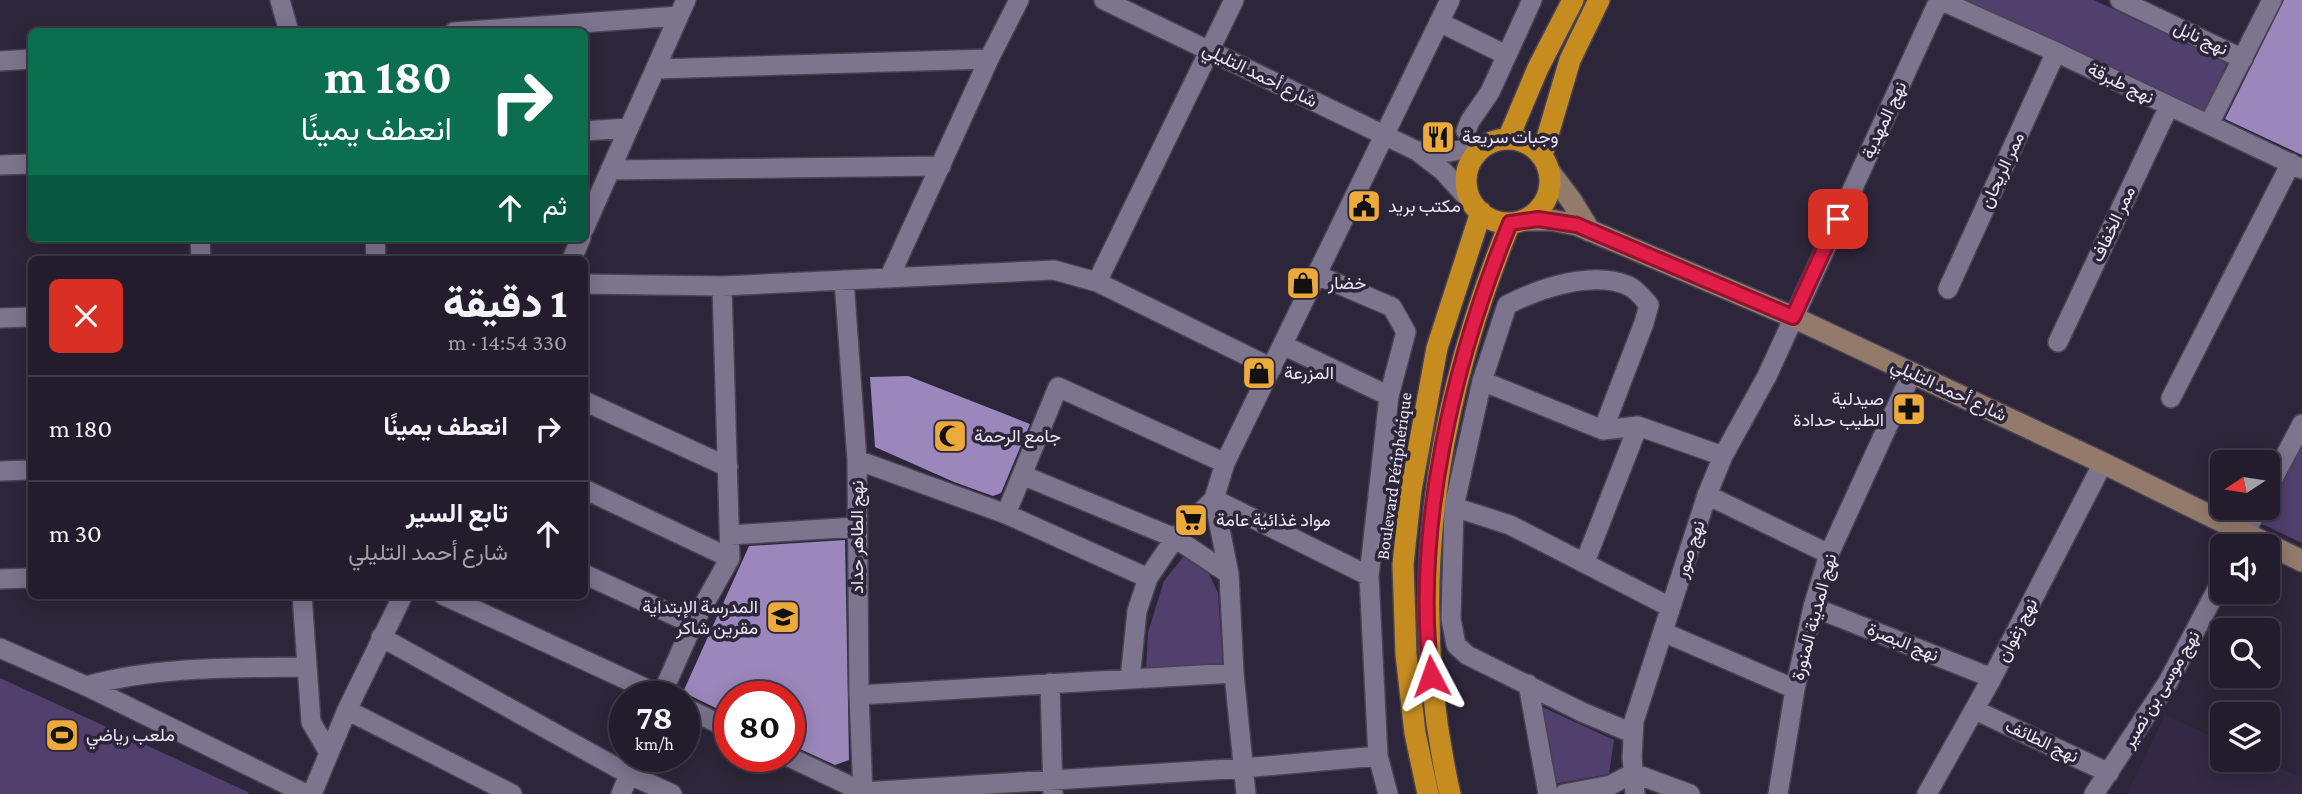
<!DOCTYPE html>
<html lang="ar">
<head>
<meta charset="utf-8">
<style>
  body { margin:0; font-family:"Crimson Pro",Vazirmatn,serif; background:#2a2534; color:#f1f3f6; direction:rtl; height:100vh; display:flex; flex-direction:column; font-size:26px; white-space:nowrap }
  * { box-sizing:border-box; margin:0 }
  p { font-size:23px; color:#a2a1a9 }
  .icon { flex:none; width:38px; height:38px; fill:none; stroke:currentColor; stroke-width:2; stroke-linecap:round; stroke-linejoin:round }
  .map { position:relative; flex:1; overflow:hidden; direction:ltr }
  .drawer { position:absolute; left:28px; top:256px; width:560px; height:343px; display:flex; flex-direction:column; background:#221c2c; border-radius:10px; box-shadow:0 4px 18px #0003,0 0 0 2px #3f3a48; direction:rtl }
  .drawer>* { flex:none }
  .top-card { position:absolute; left:28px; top:28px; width:560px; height:214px; border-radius:10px; box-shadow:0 4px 18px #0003,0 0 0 2px #3f3a48; direction:rtl; background:#0b6e4f; color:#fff; overflow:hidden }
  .needle { width:46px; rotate:258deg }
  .controls { position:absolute; left:2210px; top:450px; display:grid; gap:14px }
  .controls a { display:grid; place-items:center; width:70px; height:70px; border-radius:10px; background:#221c2c; box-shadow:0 4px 18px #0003,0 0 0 2px #3f3a48; font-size:35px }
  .speed { position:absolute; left:609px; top:681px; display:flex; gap:14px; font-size:35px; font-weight:700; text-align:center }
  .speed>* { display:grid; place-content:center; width:91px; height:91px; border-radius:50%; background:#221c2c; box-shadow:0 4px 18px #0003,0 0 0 2px #3f3a48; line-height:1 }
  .speed small { font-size:18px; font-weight:400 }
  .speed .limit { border:10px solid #d22; background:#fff; color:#111 }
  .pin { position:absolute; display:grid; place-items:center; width:60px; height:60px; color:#fff; margin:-30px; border-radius:14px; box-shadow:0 4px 10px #0006 }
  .me { position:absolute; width:77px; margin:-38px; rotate:356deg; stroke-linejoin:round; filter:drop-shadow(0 0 5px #0008) }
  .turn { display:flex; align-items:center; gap:24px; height:147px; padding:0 21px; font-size:32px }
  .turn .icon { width:91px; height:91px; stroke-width:2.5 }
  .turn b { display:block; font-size:49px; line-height:60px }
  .then { display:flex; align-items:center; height:66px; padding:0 21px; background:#0003; gap:14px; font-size:26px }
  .round { display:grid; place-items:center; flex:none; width:74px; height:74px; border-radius:10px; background:#2a2534 }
  .headline { display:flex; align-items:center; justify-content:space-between; height:119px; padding:0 21px }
  h1 { font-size:42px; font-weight:800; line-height:52px }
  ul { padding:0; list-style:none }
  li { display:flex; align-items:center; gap:21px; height:105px; padding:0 21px; border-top:2px solid #3f3a48 }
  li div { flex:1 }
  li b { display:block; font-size:26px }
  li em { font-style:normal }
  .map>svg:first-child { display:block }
  .built { fill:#342944 }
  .green { fill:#513f6d }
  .building { fill:#9b87bc }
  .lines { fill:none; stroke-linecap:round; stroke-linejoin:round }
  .street-casing { stroke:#494254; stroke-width:22 }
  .secondary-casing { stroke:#494254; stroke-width:24 }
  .highway-casing { stroke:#494254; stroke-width:24 }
  .street { stroke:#7d748d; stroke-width:19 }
  .secondary { stroke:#937b6c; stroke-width:21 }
  .highway { stroke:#c68c20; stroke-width:21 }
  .route-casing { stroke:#92132f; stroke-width:18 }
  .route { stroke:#e11d48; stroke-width:12 }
  .labels { text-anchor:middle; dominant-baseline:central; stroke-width:7; stroke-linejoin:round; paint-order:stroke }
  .street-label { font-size:18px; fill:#ebe6f4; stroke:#2d263a }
  .poi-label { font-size:18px; fill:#ebe6f4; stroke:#2d263a; text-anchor:start }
</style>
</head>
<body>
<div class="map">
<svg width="2302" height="794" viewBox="0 0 2302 794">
  <rect width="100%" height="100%" fill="#2d263a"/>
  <path class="built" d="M210 238H360L362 259H211Z
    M2165 715 2222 741V760H2261L2302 778V794H2127Z"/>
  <path class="green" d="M1961 0H2094L2227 63 2205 114Z
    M2302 439V543L2262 524Z
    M1184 556 1209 574 1218 593 1223 669 1146 673 1148 632 1164 581Z
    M0 678 248 792 249 794H0Z
    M1540 706 1614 740 1609 774 1554 784Z"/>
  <path class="building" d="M2284 0H2302V155L2225 119Z
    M908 376 1030 424 1001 493 993 496 954 482 875 447 870 377Z
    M845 540 849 760 835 765 789 744V696H730V715L683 692 749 546Z"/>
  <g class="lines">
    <g class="street-casing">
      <path id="street" d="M280 0 289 32
        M1104 0 1417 151 1443 171 1473 204
        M1940 0 2056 52 2302 169
        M2120 0 2243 59
        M1439 22 1506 55
        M454 32 679 16
        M0 61 32 59
        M656 69 989 59
        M2209 124 2272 0
        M584 131 628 128
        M1466 131 1470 121 1490 92 1532 0
        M1418 151 1449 152 1486 145
        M0 165 32 164
        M610 170 941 166
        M584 229 686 0
        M200 238 201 259
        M375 238 376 259
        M572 259 581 238
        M1317 275 1392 307 1406 332 1389 396 1369 576 1378 756 1388 794
        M890 276 989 59 1019 0
        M844 280 857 460 859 695 863 794
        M1097 282 1234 0
        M584 284 722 286 1054 270 1097 282 1272 368
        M1948 289 2056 52
        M0 318 32 317
        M2058 342 2169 106
        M1283 345 1389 396
        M1482 381 1603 430 1644 323 1649 305C1643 298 1637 290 1629 286 1593 270 1540 288 1507 305L1482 381 1454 507 1451 619 1456 645 1467 655 1582 712 1632 733
        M2171 398 2291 163
        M584 401 728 467
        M1603 430 1638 426 1723 456
        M857 460 1006 514 1148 578 1175 538 1214 499 1225 463 1450 0
        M0 471 32 470
        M1022 475 1175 538 1229 574
        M2268 488 2302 424
        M584 489 730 558
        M1707 495 1829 554
        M1214 499 1229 574 1234 673 1246 794
        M1214 499 1369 576
        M1454 507 1510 525 1670 607
        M1006 514 1058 387 1225 463
        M731 535 856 527
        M2238 546 2258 508
        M1585 562 1638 426
        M584 574 693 624
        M0 579 32 578
        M302 595 311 722 328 751
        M443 595 662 696
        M1813 607 1992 678
        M1663 632 1795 689
        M381 637 630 775 672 794
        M0 648 86 686 306 794
        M1130 679 1137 611 1148 578
        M1050 683 1053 794
        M1528 684 1548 794
        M86 686C158 666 233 668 307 667
        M859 695 1234 673
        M661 696 693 624 730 558 722 286
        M684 707 730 729
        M347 710 512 794
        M1975 710 2109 773
        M787 756 863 792 1244 768 1378 756
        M312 794 347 710 403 595
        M621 794 637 756
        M1564 794 1611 785 1633 773 1690 794
        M1635 794 1632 757 1634 721 1707 495 1723 456 1767 376 1939 0
        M1778 794 1795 689 1813 607 1829 554 1912 373
        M1927 794 1992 678 2103 463
        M2094 794 2168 682 2222 580"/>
    </g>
    <g class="secondary-casing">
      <path id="secondary" d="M1549 171 1571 200 1590 231
        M1525 220H1551L1577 225 1793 317 2103 463 2302 561"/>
    </g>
    <g class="highway-casing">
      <path id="highway" d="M1508 139 1538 68 1573 0
        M1466 181a42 42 0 1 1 84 0a42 42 0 1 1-84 0Z
        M1542 155 1570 60 1599 0
        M1428 794 1415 733 1406 654 1403 564 1411 490 1437 348 1481 212
        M1450 794C1405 596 1434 409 1510 223"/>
    </g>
    <use href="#street" class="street"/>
    <use href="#secondary" class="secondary"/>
    <use href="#highway" class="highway"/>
  </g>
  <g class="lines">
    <g class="route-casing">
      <path id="route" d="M1431 676C1413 528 1454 360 1510 223L1538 219 1577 225 1793 317 1838 219"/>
    </g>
    <use href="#route" class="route"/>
  </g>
  <defs>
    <g id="restaurant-square" transform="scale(1.75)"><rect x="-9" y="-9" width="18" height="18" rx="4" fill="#ebaa39" stroke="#2d263a"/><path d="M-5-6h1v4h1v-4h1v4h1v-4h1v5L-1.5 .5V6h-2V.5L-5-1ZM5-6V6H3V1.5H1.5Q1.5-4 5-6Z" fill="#111"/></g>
    <g id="civic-square" transform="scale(1.75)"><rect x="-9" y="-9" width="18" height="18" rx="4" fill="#ebaa39" stroke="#2d263a"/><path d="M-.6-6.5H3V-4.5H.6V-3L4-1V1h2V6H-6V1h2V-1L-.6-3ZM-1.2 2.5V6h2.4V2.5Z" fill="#111"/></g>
    <g id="shop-square" transform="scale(1.75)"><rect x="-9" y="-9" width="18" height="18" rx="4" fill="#ebaa39" stroke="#2d263a"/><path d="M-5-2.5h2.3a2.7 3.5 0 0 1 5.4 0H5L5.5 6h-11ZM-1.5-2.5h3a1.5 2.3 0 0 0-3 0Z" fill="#111"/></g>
    <g id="pharmacy-square" transform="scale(1.75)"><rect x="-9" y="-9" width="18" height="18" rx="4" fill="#ebaa39" stroke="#2d263a"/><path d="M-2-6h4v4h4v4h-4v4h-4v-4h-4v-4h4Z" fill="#111"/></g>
    <g id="mosque-square" transform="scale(1.75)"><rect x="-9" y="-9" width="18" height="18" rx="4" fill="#ebaa39" stroke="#2d263a"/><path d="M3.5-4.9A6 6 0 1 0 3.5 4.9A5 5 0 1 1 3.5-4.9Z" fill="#111"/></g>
    <g id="supermarket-square" transform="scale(1.75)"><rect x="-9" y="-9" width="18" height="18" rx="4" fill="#ebaa39" stroke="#2d263a"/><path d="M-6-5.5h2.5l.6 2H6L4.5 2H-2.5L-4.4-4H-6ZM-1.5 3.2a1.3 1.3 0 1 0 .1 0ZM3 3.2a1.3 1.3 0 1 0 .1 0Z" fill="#111"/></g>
    <g id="school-square" transform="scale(1.75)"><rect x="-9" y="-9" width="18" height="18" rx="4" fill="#ebaa39" stroke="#2d263a"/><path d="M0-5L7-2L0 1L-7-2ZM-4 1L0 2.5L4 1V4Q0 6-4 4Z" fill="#111"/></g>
    <g id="stadium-square" transform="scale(1.75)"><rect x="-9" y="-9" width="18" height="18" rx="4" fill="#ebaa39" stroke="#2d263a"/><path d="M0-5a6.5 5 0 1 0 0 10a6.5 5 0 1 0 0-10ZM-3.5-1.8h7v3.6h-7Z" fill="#111"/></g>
  </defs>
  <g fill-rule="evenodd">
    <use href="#restaurant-square" x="1438" y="137"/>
    <use href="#civic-square" x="1364" y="206"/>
    <use href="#shop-square" x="1303" y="283"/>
    <use href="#shop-square" x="1259" y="373"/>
    <use href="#pharmacy-square" x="1909" y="409"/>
    <use href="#mosque-square" x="950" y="436"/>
    <use href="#supermarket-square" x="1191" y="520"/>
    <use href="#school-square" x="783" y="617"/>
    <use href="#stadium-square" x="62" y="735"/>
  </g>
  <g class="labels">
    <g class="street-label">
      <text transform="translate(2201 38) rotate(25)">نهج نابل</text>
      <text transform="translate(1260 75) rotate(26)">شارع أحمد التليلي</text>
      <text transform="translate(2121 83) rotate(26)">نهج طبرقة</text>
      <text transform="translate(1884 120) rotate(-65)">نهج المهدية</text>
      <text transform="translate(2002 170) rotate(-65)">ممر الريحان</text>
      <text transform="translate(2113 224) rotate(-65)">ممر الخفاف</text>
      <text transform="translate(1949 390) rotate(25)">شارع أحمد التليلي</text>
      <text transform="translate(1394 476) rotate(-82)">Boulevard Périphérique</text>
      <text transform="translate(857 537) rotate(-90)">نهج الطاهر حداد</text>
      <text transform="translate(1690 549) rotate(-72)">نهج صور</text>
      <text transform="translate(1814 617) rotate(-75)">نهج المدينة المنورة</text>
      <text transform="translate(2017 630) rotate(-63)">نهج زغوان</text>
      <text transform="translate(1903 642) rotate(22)">نهج البصرة</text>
      <text transform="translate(2161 689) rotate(-59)">نهج موسى بن نصير</text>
      <text transform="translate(2042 741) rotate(25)">نهج الطائف</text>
    </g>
    <g class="poi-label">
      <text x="1462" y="137">وجبات سريعة</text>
      <text x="1388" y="206">مكتب بريد</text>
      <text x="1328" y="283">خضار</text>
      <text x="1284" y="373">المزرعة</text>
      <text x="1884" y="399" text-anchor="end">صيدلية<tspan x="1884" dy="21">الطيب حدادة</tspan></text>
      <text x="974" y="436">جامع الرحمة</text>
      <text x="1216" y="520">مواد غذائية عامة</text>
      <text x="758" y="607" text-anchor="end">المدرسة الإبتداية<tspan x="758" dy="21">مقرين شاكر</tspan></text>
      <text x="86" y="735">ملعب رياضي</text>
    </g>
  </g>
</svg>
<div class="controls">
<a><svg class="needle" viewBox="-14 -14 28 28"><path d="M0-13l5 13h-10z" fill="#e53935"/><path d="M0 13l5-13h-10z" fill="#a2a1a9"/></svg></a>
<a><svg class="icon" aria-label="sound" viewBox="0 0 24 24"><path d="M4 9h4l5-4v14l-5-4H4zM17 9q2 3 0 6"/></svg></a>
<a><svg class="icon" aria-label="search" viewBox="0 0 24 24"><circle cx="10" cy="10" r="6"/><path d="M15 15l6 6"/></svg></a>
<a><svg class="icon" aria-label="layers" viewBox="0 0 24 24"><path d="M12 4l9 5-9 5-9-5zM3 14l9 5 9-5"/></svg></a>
</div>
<div class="speed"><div>78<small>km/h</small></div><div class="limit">80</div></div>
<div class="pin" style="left:1838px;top:219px;background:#d93025"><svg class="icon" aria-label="arrive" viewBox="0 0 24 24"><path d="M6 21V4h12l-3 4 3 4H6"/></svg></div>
<svg class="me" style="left:1431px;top:676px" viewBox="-20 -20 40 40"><path d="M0-17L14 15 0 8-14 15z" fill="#e11d48" stroke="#fff" stroke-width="4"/></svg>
<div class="top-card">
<div class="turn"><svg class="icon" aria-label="right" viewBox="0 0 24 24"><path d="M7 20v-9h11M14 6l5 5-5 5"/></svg><div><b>180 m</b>انعطف يمينًا</div></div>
<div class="then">ثم<svg class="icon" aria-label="ahead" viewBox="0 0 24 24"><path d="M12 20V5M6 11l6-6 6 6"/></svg></div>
</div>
<section class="drawer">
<div class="headline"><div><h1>1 دقيقة</h1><p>330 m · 14:54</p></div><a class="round" style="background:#d93025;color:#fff"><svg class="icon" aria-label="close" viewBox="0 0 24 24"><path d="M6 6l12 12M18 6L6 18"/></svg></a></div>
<ul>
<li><svg class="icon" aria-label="right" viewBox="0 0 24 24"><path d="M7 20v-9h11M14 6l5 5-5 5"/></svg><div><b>انعطف يمينًا</b></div><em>180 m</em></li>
<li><svg class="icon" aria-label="ahead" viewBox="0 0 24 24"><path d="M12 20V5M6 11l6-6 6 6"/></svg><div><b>تابع السير</b><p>شارع أحمد التليلي</p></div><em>30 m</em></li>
</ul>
</section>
</div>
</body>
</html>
